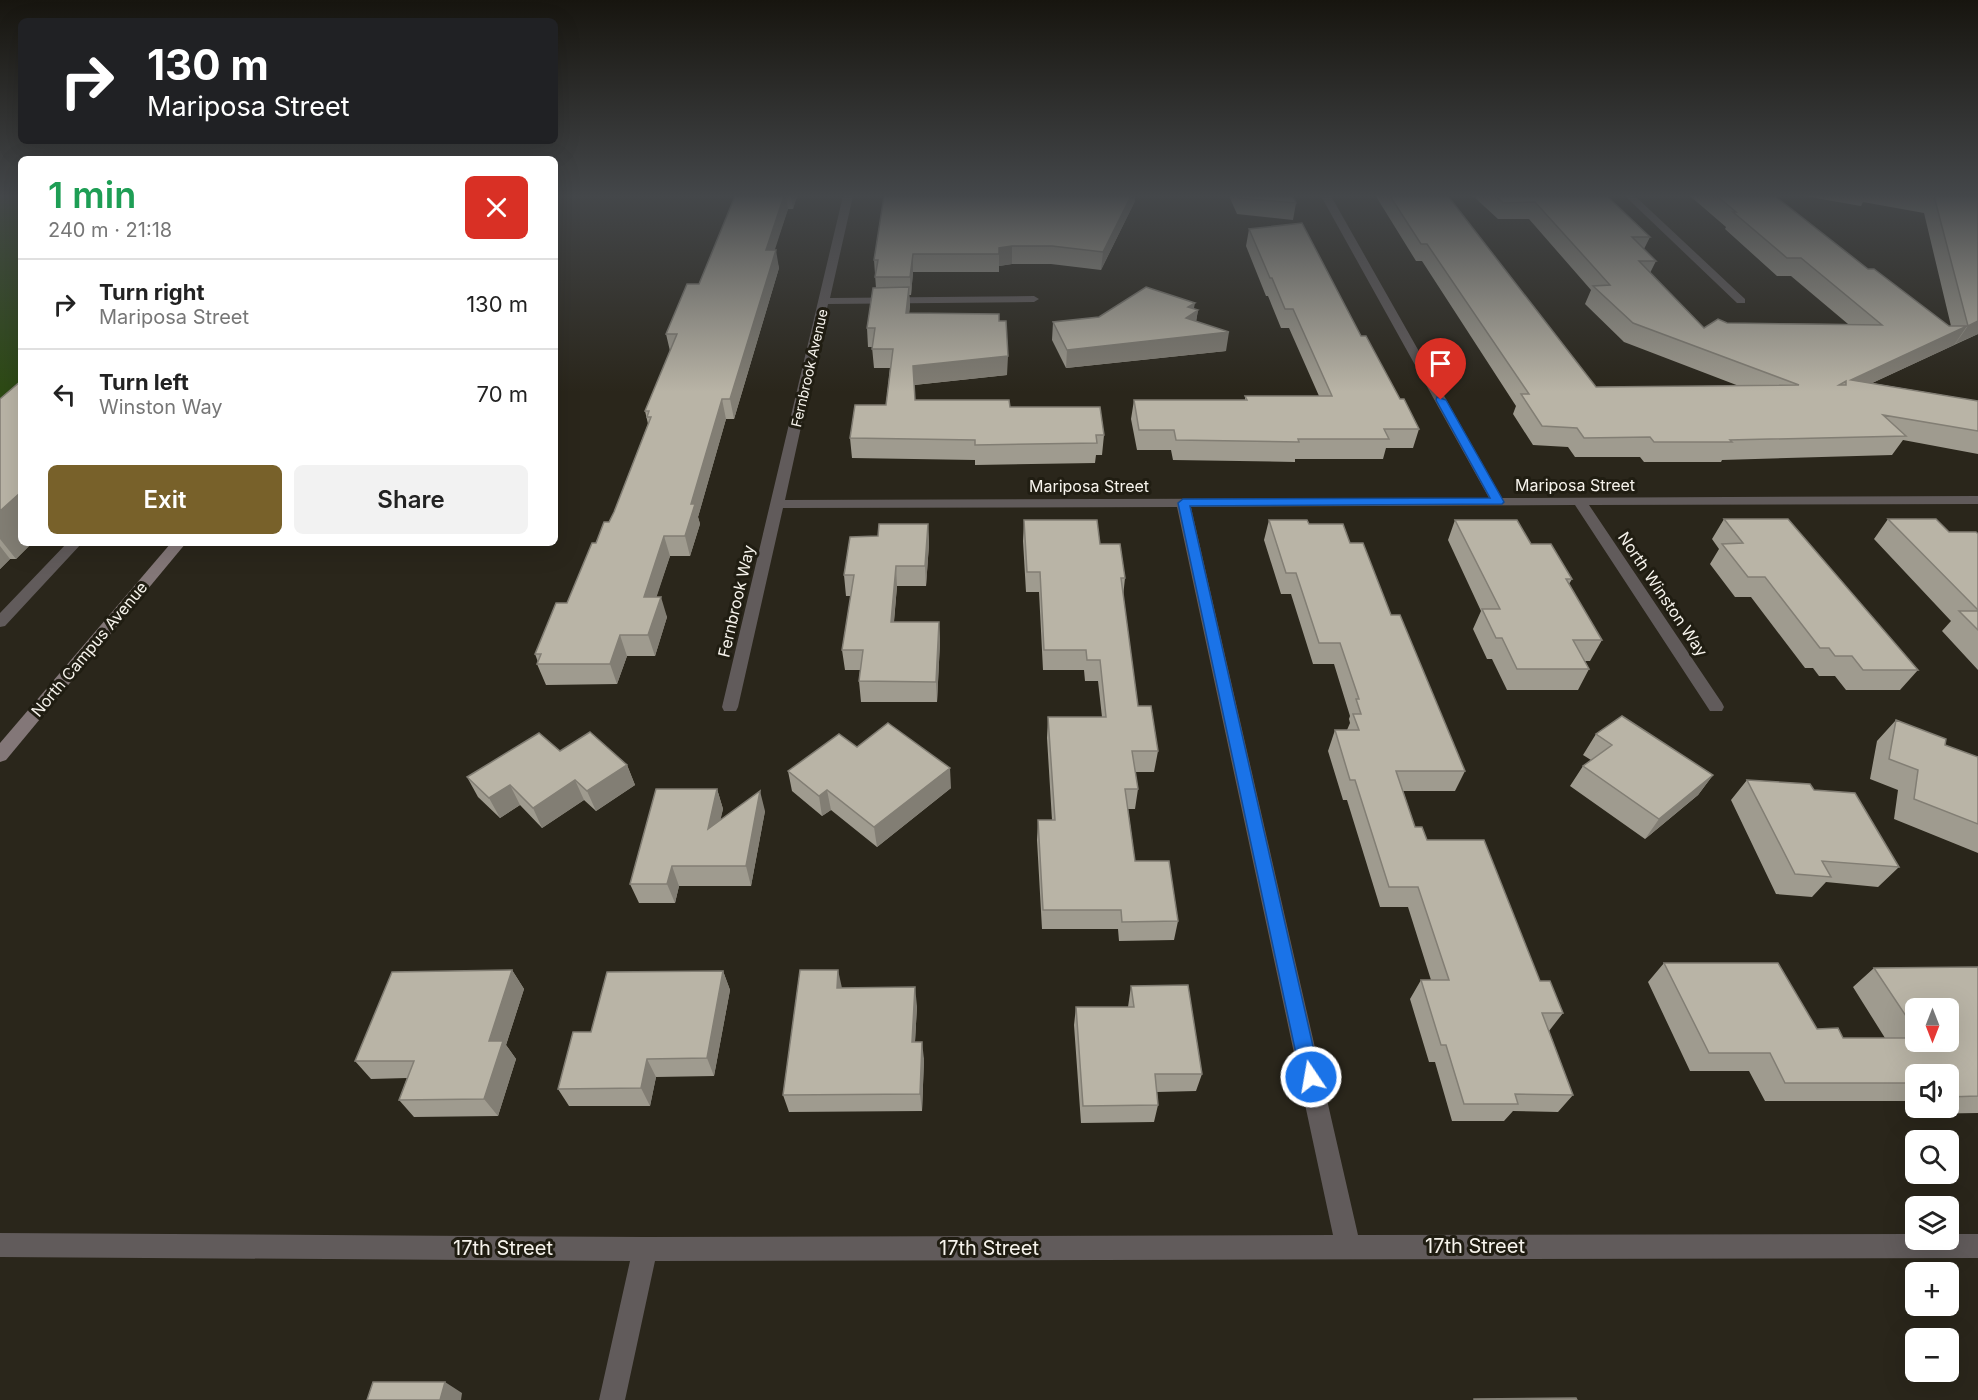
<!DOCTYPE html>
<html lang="en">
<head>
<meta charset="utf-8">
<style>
  body { margin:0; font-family:Inter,sans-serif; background:#f2f2f2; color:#222; height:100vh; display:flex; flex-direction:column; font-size:22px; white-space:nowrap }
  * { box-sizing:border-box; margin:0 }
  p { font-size:20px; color:#767676 }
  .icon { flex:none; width:33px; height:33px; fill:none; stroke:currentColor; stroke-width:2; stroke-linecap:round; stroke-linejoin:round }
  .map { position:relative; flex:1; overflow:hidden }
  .panel { position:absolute; left:18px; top:156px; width:540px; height:390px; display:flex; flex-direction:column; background:#fff; border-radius:9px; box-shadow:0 6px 24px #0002 }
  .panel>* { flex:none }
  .hud { position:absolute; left:18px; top:18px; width:540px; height:126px; border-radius:9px; box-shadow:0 6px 24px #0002; background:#202124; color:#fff; overflow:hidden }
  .needle { width:39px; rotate:180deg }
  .fabs { position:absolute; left:1905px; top:998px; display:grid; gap:12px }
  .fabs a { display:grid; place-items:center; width:54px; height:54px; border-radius:9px; background:#fff; box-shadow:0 6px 24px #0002; font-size:30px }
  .pin { position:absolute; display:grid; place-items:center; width:51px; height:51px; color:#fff; margin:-62px -26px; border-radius:50% 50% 50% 0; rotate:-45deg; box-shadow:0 0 6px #0007 }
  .pin .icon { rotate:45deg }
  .me { position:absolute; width:66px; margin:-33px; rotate:348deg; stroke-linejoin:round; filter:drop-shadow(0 0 4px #0008) }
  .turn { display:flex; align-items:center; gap:21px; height:126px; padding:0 30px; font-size:27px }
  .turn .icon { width:78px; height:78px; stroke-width:2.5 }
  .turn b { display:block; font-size:42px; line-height:51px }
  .round { display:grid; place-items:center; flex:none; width:63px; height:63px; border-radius:9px; background:#f2f2f2 }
  .overview { display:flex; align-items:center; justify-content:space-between; height:102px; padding:0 30px }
  h1 { font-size:36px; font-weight:600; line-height:45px; color:#1e9e55 }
  .primary-button { display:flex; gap:12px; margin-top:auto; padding:12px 30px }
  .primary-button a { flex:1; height:69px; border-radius:9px; background:#78612a; color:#fff; font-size:24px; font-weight:600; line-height:69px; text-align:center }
  .primary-button a+a { background:#f2f2f2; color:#222 }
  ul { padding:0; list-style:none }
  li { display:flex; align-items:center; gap:18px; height:90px; padding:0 30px; border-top:2px solid #e0e0e0 }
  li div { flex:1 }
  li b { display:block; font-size:22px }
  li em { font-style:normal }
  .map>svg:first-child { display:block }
  .green { fill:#2d4a14 }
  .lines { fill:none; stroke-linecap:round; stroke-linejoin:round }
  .minor { fill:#615b5b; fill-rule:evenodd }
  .secondary { fill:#837778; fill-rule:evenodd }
  .wall { fill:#9f9b8f; fill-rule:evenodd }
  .shaded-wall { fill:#827e74 }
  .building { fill:#b9b4a6; stroke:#827e74; stroke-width:1.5; fill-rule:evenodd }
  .route { fill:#1a73e8; stroke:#114b97; stroke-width:1.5 }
  .labels { text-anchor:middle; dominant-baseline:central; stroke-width:6; stroke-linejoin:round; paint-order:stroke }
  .far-street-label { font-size:14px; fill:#f6f3ec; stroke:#201d12 }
  .street-label { font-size:16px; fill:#f6f3ec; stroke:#201d12 }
  .near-street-label { font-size:20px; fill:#f6f3ec; stroke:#201d12 }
</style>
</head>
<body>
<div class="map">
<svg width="1978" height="1400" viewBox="0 0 1978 1400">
  <rect width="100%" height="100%" fill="#2a261b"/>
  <path class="green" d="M0 196H21V416L0 434Z"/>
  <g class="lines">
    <path class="minor" d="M843 196H853L830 298 1034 296 1039 299 1034 302 828 304 785 500 1489 498 1321 196H1331L1502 498 1978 496V504L1589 505 1722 703 1724 707 1722 711H1710L1575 505 1191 507 1358 1235 1916 1234V1239H1948V1234H1978V1258L655 1261 625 1400H599L630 1261 0 1257V1233L645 1237 1333 1235 1177 507 783 508 738 707 736 711H724L722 707Z
      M1625 196H1635L1745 299V303H1737Z
      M67 543H82L5 626 0 627V613Z"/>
    <path class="secondary" d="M171 543H186L6 760 0 762V743Z"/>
  </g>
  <path class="wall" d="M735 196H797L793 209H788L774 250 779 268 734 419H726L698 517 700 524 690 556H670L656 597 667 617 655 656H627L617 684 546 685 537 664 538 662 535 654 567 603 614 512 648 424 645 411 670 351 666 334 699 284Z
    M884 196H1135V201L1101 270 1051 264H1012L999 266V272H913L911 295H909L910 305 909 314 999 321 1007 375 914 385 915 400 1010 407 1104 435 1102 455H1096L1095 463 975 465V460L852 458 850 438 886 405 890 368H874L872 347H868L867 328 876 288 874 260Z
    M1229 196H1293L1296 203 1293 220 1237 214Z
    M1377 196H1448L1596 387 1739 386 1624 342 1585 304 1591 290 1529 219H1498L1473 196H1607L1650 237 1644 249 1656 261 1650 273 1704 328 1727 323 1848 324 1791 276H1777L1725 229 1726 227 1690 196H1775L1868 269 1949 326H1951L1924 213 1863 202 1861 206 1804 196H1978V334L1872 383 1978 401V454L1903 440 1892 455 1722 460 1721 462H1644L1640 457H1575L1568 447 1533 445 1513 414 1516 406 1422 261H1416L1377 198Z
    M1249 229 1361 336 1419 429 1413 448H1386L1383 459H1295V462L1173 460 1171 450H1137L1131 419 1134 400H1245V396H1319L1289 328H1281L1268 296H1266L1246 246Z
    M1194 309 1198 310 1196 321 1226 351 1066 368 1052 340 1053 322Z
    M0 399 21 543H32L16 559H10L0 569Z
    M1724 519 1918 670 1900 690H1846L1835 676H1819L1813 668H1805L1751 597H1735L1710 564 1719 549 1712 539Z
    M1888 519 1949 532 1978 534V670L1942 631 1951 621 1874 539Z
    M1024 520 1100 544 1125 578 1123 597 1138 706 1158 751 1154 772H1135L1138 789 1135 809H1128L1135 861 1178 921 1174 940 1119 941 1118 929H1042L1037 840 1038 820H1052L1047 738 1048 717H1102L1098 681H1085L1084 670H1043L1039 592H1026L1023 541Z
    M1269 520 1309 524 1350 543 1391 615 1465 771 1455 791H1403L1415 827 1427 840 1540 981 1563 1013 1549 1031 1573 1095 1558 1112 1513 1111 1504 1121H1452L1435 1062H1429L1410 999 1421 980H1431L1408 907H1380L1347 800H1343L1328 751 1335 730H1347L1350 723 1349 719 1350 716 1334 664H1313L1291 594H1281L1264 540Z
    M1455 520 1531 544 1572 579 1569 584 1602 640 1590 661H1585L1589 669 1578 690H1507L1492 659H1487L1473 629 1481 611 1448 540Z
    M928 524 929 544 926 586H897L894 622H939L940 642 937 702H861L859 681 860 670H845L842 650 851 596H846L844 575 878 536Z
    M1896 720 1945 745 1978 757V853L1894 819 1898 790 1870 779 1877 741Z
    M1596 734 1713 775 1698 795 1645 839 1570 786 1583 766 1591 760 1583 755Z
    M857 747 951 788 877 847 831 810 822 816 792 791 788 771Z
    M560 751 627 765 635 785 596 811 584 800 542 828 520 805 500 818 478 797 467 777Z
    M1747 780 1814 790 1899 867 1878 887 1826 882 1812 897 1776 894 1731 800Z
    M717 789 723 809 720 820 765 811 751 886H679L675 903H639L630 884Z
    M1664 963 1817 1029 1843 1038H1885L1853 987 1874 968 1978 967V1113L1916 1114 1908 1101H1765L1749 1071H1690L1648 982ZM1916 1008 1948 1041H1916ZM1916 1074H1948V1107H1916Z
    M512 970 524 989 506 1045 516 1059 498 1116 414 1117 399 1100 407 1078 371 1079 355 1061Z
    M723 971 730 990 714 1076 656 1077 650 1106H569L558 1089Z
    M1131 986 1202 1074 1196 1091 1157 1092 1158 1105 1154 1122 1081 1123 1074 1025 1076 1007H1128Z
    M842 988 917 1006 915 1042 924 1059 922 1111 789 1112 783 1095Z"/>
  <path class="shaded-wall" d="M784 196H786L788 209 769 268 766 250Z
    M791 196H797L793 209Z
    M1131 196H1135V201L1101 270 1103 252Z
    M1012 246V264L999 266V248Z
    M776 250 779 268 734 419 730 399Z
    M913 254V272L911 295 910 277Z
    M909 287 910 305 907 332 906 313Z
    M1195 303 1193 313 1198 310 1195 329 1184 337 1188 307Z
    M1978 321V334L1955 344 1968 326Z
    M1967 326 1954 345 1838 399 1851 380Z
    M1229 332 1226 351 1066 368 1067 350Z
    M1008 356 1007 375 914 385 913 366Z
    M722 399 726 419 698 517 700 524 690 556 685 536 691 504Z
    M21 492V543H32L16 559 0 539V511Z
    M928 524 929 544 926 586 925 566Z
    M664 536 670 556 650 617 644 597Z
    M0 546 10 559 0 569Z
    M896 566 897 586 892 642 891 622Z
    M661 597 667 617 655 656 648 635Z
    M939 622 940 642 937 702 936 682Z
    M620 635 627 656 617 684 610 664Z
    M627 765 635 785 596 811 587 791Z
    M950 768 951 788 877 847 874 827Z
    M1713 775 1698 795 1645 839 1659 819Z
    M575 780 584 800 542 828 533 808Z
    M510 785 520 805 500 818 489 798Z
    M717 789 723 809 714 849 708 829Z
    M827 790 831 810 822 816 819 796Z
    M760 791 765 811 751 886 746 866Z
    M672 866 679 886 675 903 667 884Z
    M512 970 524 989 506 1045 516 1059 498 1116 484 1099 489 1041Z
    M838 970 842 988H837Z
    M723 971 730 990 714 1076 707 1058Z
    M915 987 917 1006 914 1059 912 1042Z
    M922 1042 924 1059 922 1111 920 1094Z
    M647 1059 656 1077 650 1106 641 1088Z
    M445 1382 462 1393 461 1400H440Z"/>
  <path class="building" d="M735 196H784L766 250H776L730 399H722L691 504H695L685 536H664L644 597H661L648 635H620L610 664H537L541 654H535L556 603H567L592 543H596L604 522H609L614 512 651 417H647L649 411H645L677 334H666L687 284H699Z
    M884 196H1131L1103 252 1052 246H1012L999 248V254H913L910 277H875L878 260H874Z
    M1239 196H1293L1296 203 1239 198Z
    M1390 196H1448L1596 387 1799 385 1633 323 1593 286 1610 285 1535 202 1503 203 1496 196H1607L1650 237H1632L1656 261H1639L1704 328 1718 319 1727 323 1882 325 1801 258H1787L1733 212H1736L1717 196H1775L1868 269H1874L1949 326H1967L1851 380 1978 401V431L1883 415 1906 436 1730 440 1732 442H1654L1650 437 1584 438 1577 428 1542 426 1521 394H1529L1427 244H1421ZM1846 381V385H1839Z
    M1934 196H1978V321L1968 326Z
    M1302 223 1361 336H1366L1400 399H1404L1419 429H1384L1389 439H1298L1299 442 1176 440 1174 430H1139L1134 400H1247L1245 396H1332L1293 309H1285L1272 278H1270L1249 229Z
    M909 287 906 313 999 314V321H1006L1008 356 913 366 915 400H1009L1010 407H1100L1104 435H1096L1097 443 975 445V440L850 438 855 405H886L893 349H872L875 328H867L873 288Z
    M1146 287 1195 303 1188 307 1198 310 1186 318 1229 332 1067 350 1053 322 1099 317Z
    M21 381V492L0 511V399Z
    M1724 519H1788L1918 670H1863L1852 656H1835L1829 648H1820L1765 577H1748L1722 544 1743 543Z
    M1888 519H1936L1949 532H1976L1978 534V610Z
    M1024 520H1097L1100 544H1120L1125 578H1121L1138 706H1151L1158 751H1132L1138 789H1125L1135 861H1169L1178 921 1122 922 1121 910H1043L1038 820H1055L1048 717H1106L1100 660H1087L1086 650H1044L1040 572H1027Z
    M1269 520H1307L1309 524H1343L1350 543H1363L1391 615H1400L1465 771H1396L1415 827H1422L1427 840H1484L1540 981H1550L1563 1013H1542L1573 1095 1515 1094 1518 1104H1464L1446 1045H1441L1421 980H1449L1418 887H1389L1355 780H1350L1335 730H1359L1353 714H1361L1356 699H1359L1340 643H1319L1296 573H1286Z
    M1455 520H1517L1531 544H1551L1572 579H1566L1602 640H1573L1589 669H1517L1502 638H1496L1482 609H1500Z
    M879 524H928L925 566H896L891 622H939L936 682 859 681 863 650H842L854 575H844L850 537 878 536Z
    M1959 611H1978V630Z
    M1622 716 1713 775 1659 819 1583 766 1612 745 1596 734Z
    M1896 720 1946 739 1945 745 1978 757V824L1914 799 1918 770 1889 759Z
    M888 723 950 768 874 827 827 790 819 796 788 771 839 734 857 747Z
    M590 732 627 765 587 791 575 780 533 808 510 785 489 798 467 777 539 733 560 751Z
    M1747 780 1810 784 1814 790 1855 793 1899 867 1822 861 1831 877 1795 874Z
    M656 789H717L708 829 760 791 746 866H672L667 884H630Z
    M1664 963H1778L1817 1029 1838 1028 1843 1038H1916V1041H1948V1008H1916V1031L1874 968 1978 967V1096L1948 1097V1074H1916V1083H1785L1770 1053H1709Z
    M512 970 489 1041H503L484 1099 399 1100 414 1061H355L392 972Z
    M800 970H838L837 988 915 987 912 1042H922L920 1094 783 1095Z
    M723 971 707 1058 647 1059 641 1088 558 1089 573 1032H591L607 972Z
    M1188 985 1202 1074H1155L1158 1105 1083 1106 1076 1007H1134L1131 986Z
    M373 1382H445L440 1400H367Z
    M1576 1398 1577 1400H1474V1399Z"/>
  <linearGradient id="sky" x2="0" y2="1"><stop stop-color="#17150f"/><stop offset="0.5" stop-color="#44474a"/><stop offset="1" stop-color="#44474a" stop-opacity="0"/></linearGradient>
  <rect width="1978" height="392" fill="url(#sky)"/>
  <path class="route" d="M1437 397 1446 400 1504 502 1502 504 1190 506 1320 1077 1317 1083 1311 1086 1304 1083 1301 1077 1178 503 1183 499 1490 498 1436 400Z"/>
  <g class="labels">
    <g class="far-street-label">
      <text transform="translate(809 368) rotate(-77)">Fernbrook Avenue</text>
    </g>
    <g class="street-label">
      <text x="1575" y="485">Mariposa Street</text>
      <text x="1089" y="486">Mariposa Street</text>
      <text transform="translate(1663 594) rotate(56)">North Winston Way</text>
      <text transform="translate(736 601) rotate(-77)">Fernbrook Way</text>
      <text transform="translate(89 649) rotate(-50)">North Campus Avenue</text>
    </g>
    <g class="near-street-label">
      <text x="1475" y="1246">17th Street</text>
      <text x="503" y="1248">17th Street</text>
      <text x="989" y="1248">17th Street</text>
    </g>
  </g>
</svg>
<div class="fabs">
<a><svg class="needle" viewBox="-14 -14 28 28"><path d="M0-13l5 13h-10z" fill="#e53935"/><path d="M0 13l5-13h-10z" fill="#767676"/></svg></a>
<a><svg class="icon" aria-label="sound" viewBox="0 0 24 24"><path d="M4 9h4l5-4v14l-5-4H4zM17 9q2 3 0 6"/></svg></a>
<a><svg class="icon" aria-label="search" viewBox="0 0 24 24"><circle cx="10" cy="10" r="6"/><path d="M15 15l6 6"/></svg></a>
<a><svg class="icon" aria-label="layers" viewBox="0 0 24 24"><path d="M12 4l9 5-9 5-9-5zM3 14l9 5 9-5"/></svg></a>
<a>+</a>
<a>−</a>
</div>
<div class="pin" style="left:1441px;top:400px;background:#d93025"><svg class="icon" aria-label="arrive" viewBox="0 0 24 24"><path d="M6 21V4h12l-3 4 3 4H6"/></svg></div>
<svg class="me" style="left:1311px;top:1077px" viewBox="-20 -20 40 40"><circle r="17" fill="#1a73e8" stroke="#fff" stroke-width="3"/><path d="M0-11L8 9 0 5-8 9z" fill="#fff"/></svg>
<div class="hud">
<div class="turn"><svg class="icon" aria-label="right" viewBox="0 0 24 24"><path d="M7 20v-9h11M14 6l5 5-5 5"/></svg><div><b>130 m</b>Mariposa Street</div></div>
</div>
<section class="panel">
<div class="overview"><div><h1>1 min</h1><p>240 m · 21:18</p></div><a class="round" style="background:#d93025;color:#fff"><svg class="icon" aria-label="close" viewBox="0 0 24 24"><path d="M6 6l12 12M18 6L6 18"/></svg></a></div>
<ul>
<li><svg class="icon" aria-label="right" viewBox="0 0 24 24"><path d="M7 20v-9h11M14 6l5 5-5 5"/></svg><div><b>Turn right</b><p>Mariposa Street</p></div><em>130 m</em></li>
<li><svg class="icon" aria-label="left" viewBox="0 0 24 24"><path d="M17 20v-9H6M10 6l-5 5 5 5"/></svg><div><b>Turn left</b><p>Winston Way</p></div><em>70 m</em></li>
</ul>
<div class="primary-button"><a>Exit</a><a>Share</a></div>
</section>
</div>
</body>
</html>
